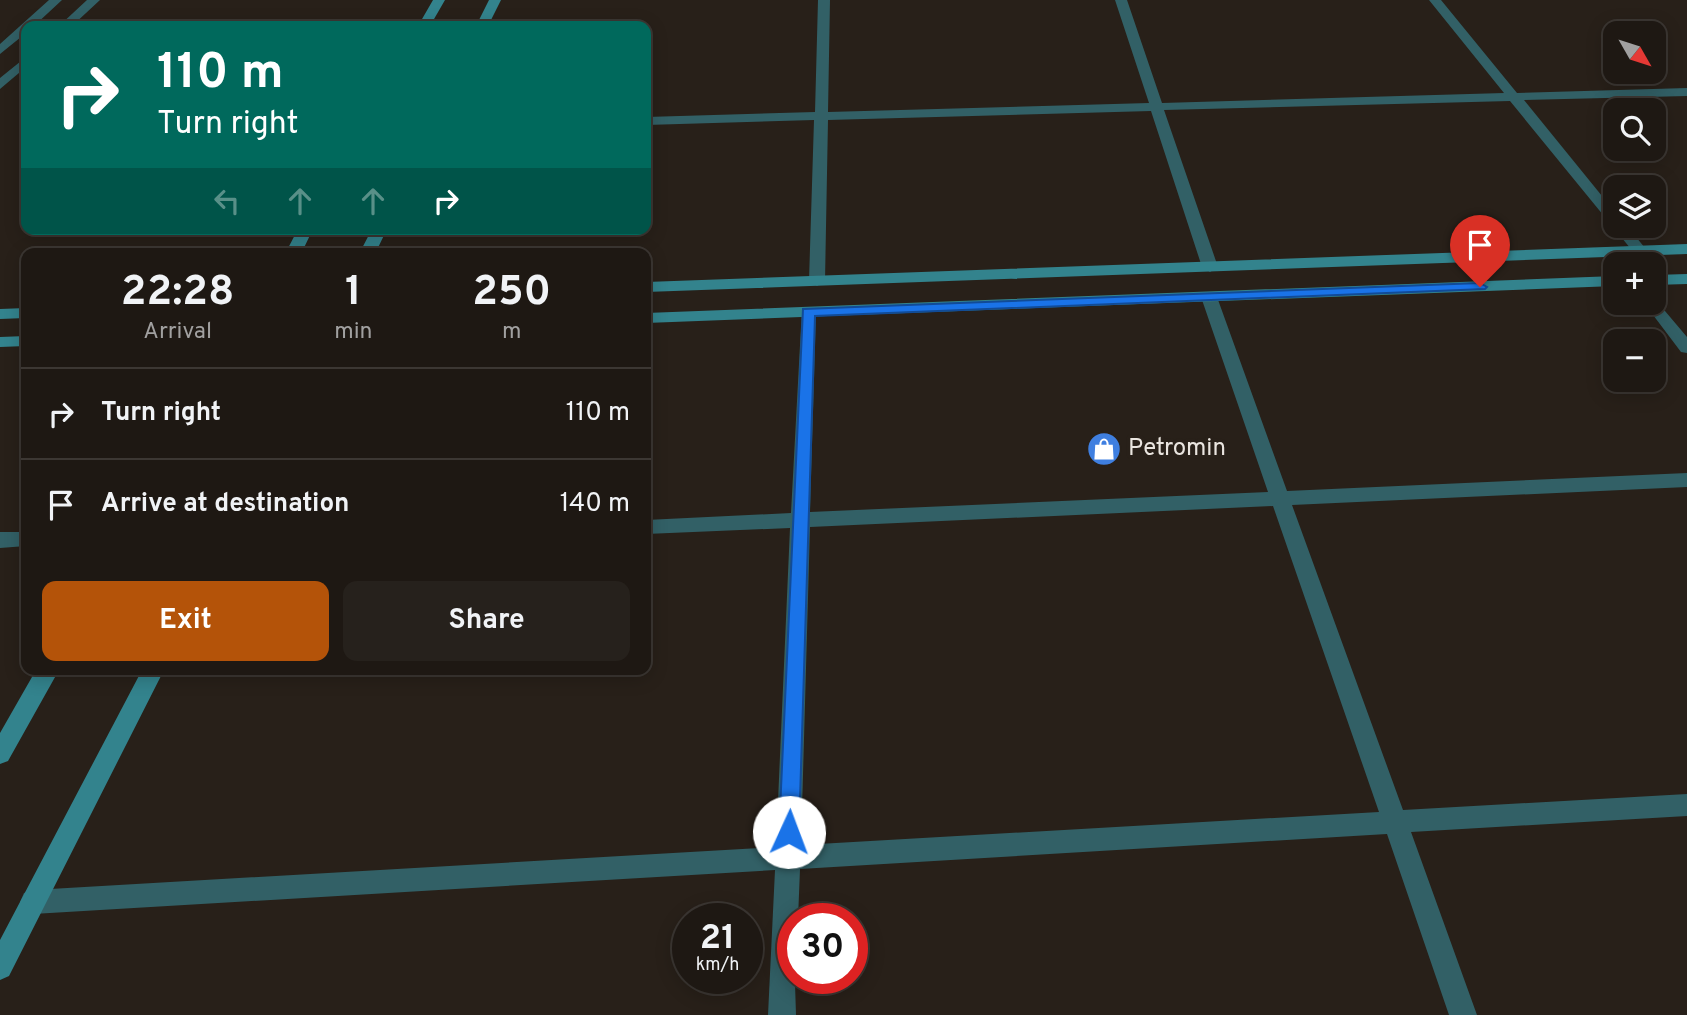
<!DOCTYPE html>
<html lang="en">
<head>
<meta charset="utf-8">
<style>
  body { margin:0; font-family:Overpass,sans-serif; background:#26211c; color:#f1f3f6; height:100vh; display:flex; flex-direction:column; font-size:26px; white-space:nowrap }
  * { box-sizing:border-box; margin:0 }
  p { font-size:23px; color:#a1a0a0 }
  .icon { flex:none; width:38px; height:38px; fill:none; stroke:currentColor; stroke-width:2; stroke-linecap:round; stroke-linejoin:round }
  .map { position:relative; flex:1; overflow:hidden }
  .details { position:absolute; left:21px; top:248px; width:630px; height:427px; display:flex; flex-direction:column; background:#1e1813; border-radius:14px; box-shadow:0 4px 18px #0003,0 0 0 2px #3c3733 }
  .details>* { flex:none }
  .top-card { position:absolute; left:21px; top:21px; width:630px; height:214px; border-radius:14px; box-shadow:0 4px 18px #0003,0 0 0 2px #3c3733; background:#00695c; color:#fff; overflow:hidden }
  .needle { width:46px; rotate:129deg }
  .fabs { position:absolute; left:1603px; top:21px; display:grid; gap:14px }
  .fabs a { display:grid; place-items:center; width:63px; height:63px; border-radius:14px; background:#1e1813; box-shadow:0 4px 18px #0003,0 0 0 2px #3c3733; font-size:35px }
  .speed { position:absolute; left:672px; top:903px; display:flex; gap:14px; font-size:35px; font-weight:700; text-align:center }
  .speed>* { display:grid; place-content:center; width:91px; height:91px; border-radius:50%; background:#1e1813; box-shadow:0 4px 18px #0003,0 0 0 2px #3c3733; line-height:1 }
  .speed small { font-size:18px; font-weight:400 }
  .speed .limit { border:10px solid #d22; background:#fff; color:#111 }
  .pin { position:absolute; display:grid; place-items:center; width:60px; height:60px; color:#fff; margin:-72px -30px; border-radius:50% 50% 50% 0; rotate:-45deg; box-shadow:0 0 7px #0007 }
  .pin .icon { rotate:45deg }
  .me { position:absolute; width:77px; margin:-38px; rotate:2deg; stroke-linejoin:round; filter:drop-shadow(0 0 5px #0008) }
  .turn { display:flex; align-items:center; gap:24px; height:147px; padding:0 21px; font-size:32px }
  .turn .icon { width:91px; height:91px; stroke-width:2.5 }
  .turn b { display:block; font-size:49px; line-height:60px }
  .lanes { display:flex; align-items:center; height:66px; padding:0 21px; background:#0003; justify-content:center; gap:35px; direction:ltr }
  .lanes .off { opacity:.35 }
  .eta { display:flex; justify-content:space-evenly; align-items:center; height:119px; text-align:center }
  .eta b { font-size:42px; font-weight:700; line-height:49px }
  .action { display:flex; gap:14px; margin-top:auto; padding:14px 21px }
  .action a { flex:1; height:80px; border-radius:14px; background:#b45309; color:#fff; font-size:28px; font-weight:700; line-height:80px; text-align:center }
  .action a+a { background:#26211c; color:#f1f3f6 }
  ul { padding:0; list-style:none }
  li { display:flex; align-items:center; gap:21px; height:91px; padding:0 21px; border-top:2px solid #3c3733 }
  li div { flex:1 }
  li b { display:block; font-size:26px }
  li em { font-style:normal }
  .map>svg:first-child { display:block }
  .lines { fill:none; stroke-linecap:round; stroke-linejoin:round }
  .minor { fill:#326066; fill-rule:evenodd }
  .tertiary { fill:#326066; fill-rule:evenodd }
  .secondary { fill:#33838d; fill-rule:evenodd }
  .route { fill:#1a73e8; stroke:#114b97; stroke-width:2 }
  .labels { text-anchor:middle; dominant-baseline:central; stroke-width:7; stroke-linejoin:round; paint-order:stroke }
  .poi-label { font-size:24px; fill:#eae5e0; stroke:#282019; text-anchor:start }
</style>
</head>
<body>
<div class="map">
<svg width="1687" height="1015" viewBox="0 0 1687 1015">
  <rect width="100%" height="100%" fill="#282019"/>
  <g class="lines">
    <path class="minor" d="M818 0H830L828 112 1149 103 1115 0H1127L1162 103 1504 93 1429 0H1441L1517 93 1687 88V96L1524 100 1615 212V226H1627L1645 248V254H1635L1510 101 1164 110 1218 267 1210 272 1202 267 1151 111 828 120 825 281 817 286 809 281 814 120 646 125V117L815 112Z
      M1209 292 1217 297 1287 491 1687 473V487L1292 505 1403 810 1687 794V816L1411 832 1477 1015H1449L1387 834 800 869 798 919H793L796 1015H768L775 870 33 914 24 911 20 902 24 893 33 890 776 847 790 528 646 534V520L791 513 802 308H814L816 312 810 512 1268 492 1201 297ZM1273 506 1379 812 801 845 810 527Z
      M1654 298 1687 337V353L1681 352 1644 303H1654Z
      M0 532H26V546L0 548Z"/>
    <path class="tertiary" d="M49 0H62L34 26H26V33L0 54V44Z
      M87 0H100L72 26H59Z
      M26 57V67L0 89V78Z"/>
    <path class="secondary" d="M433 0H445L430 26H418Z
      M489 0H501L488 26H476Z
      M298 229H313L301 254H285Z
      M372 229H387L375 254H359Z
      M1687 244V254L646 292V282Z
      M1687 274V284L1654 285V275Z
      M1615 276V286L646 323V313Z
      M26 308V318L0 319V309Z
      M26 336V346L0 347V337Z
      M36 670H59L8 761 0 764V733Z
      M142 670H164L9 976 0 980V940Z"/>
  </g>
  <path class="route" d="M1480 283 1487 287 1485 289 815 316 799 832 796 838 789 841 782 838 779 832 803 309Z"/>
  <defs>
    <g id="shop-disc" transform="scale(1.75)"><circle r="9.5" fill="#3f7fe0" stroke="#282019"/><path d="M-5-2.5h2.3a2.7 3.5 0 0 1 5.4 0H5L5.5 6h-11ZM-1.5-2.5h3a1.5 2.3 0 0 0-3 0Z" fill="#fff"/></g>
  </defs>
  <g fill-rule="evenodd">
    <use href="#shop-disc" x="1104" y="449"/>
  </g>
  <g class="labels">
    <g class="poi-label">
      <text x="1128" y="449">Petromin</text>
    </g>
  </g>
</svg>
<div class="fabs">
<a><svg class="needle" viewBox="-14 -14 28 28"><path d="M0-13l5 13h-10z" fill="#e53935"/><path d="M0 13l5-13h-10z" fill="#a1a0a0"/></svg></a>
<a><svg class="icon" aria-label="search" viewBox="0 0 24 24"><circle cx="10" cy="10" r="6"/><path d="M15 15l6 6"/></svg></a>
<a><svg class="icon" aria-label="layers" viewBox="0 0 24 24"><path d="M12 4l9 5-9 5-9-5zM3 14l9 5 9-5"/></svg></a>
<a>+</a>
<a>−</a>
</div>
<div class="speed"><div>21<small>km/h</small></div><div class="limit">30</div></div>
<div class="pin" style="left:1480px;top:287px;background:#d93025"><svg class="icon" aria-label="arrive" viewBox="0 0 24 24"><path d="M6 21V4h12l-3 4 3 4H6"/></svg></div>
<svg class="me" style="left:789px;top:832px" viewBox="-20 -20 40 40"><circle r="19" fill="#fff"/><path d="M0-13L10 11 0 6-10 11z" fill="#1a73e8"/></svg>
<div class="top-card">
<div class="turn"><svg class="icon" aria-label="right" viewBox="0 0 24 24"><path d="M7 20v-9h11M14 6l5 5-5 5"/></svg><div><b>110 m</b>Turn right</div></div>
<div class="lanes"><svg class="icon off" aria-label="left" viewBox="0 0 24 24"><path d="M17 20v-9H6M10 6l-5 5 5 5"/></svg><svg class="icon off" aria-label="ahead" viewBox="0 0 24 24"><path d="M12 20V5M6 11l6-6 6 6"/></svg><svg class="icon off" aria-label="ahead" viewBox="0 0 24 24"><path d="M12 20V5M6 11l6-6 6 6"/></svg><svg class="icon" aria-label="right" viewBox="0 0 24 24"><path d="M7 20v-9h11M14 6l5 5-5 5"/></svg></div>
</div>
<section class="details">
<div class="eta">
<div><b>22:28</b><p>Arrival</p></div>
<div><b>1</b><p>min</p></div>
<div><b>250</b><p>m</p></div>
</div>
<ul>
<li><svg class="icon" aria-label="right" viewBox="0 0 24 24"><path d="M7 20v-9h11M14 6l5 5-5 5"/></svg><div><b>Turn right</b></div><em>110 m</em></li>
<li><svg class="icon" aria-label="arrive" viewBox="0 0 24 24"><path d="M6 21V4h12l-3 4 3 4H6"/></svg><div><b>Arrive at destination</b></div><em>140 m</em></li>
</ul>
<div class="action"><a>Exit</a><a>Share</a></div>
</section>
</div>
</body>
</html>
